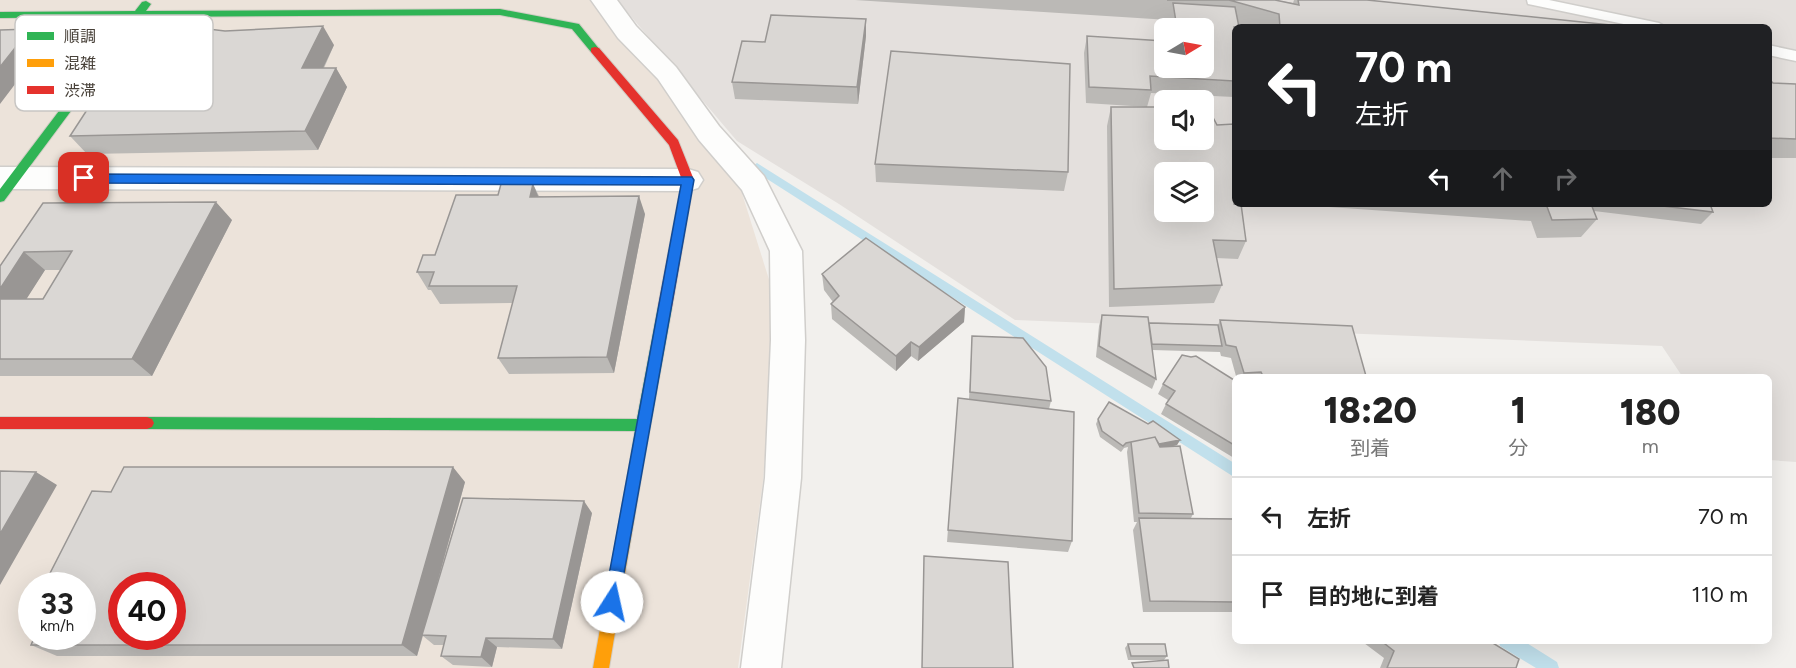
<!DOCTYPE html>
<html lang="ja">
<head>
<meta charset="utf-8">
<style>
  body { margin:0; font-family:Figtree,"Noto Sans JP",sans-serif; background:#f2f2f2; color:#222; height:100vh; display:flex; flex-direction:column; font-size:22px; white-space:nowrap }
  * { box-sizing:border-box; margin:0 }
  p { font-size:20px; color:#767676 }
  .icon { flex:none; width:33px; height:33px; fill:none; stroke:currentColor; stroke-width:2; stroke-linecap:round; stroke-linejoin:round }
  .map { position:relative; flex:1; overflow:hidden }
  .drawer { position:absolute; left:1232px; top:374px; width:540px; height:270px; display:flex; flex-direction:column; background:#fff; border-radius:9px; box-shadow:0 6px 24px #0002 }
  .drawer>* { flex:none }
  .guide { position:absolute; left:1232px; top:24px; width:540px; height:183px; border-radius:9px; box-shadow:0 6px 24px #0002; background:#202124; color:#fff; overflow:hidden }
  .needle { width:39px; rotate:80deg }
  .fabs { position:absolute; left:1154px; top:18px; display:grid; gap:12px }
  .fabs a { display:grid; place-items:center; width:60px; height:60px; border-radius:9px; background:#fff; box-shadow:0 6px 24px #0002; font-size:30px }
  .speed { position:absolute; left:18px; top:572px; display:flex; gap:12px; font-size:30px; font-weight:700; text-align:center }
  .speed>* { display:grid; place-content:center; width:78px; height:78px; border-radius:50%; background:#fff; box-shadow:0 6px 24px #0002; line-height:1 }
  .speed small { font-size:15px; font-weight:400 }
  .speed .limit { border:9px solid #d22; background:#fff; color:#111 }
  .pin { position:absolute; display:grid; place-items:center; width:51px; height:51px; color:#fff; margin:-26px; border-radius:12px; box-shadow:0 3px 9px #0006 }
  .me { position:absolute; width:66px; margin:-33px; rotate:10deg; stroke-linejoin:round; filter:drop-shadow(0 0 4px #0008) }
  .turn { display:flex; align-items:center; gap:21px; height:126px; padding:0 24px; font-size:27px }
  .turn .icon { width:78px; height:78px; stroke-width:2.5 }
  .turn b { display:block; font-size:42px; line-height:51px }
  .lanes { display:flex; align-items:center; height:57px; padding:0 24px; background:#0003; justify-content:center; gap:30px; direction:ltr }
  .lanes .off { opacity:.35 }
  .eta { display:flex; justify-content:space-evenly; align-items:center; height:102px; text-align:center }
  .eta b { font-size:36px; font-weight:800; line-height:42px }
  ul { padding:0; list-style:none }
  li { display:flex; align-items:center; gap:18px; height:78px; padding:0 24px; border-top:2px solid #e0e0e0 }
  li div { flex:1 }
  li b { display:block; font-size:22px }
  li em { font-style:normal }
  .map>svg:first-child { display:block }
  .commercial { fill:#ece3da; fill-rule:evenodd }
  .industrial { fill:#e4e0dd; fill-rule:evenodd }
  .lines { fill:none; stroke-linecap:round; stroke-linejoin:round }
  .stream { fill:#c1e0ec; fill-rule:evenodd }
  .lane-casing { stroke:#d0cecb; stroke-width:3 }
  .street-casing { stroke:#d0cecb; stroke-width:3 }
  .fast-casing { stroke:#d2cdc5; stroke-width:2 }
  .slow-casing { stroke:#d2cdc5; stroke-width:2 }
  .jam-casing { stroke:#d2cdc5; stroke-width:2 }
  .lane { fill:#fdfdfc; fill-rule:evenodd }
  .street { fill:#fdfdfc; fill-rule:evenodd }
  .fast { fill:#30b455; fill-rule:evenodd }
  .slow { fill:#ff9f0a; fill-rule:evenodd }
  .jam { fill:#e5322d; fill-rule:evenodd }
  .wall { fill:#bbb9b6; fill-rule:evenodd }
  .shaded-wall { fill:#999694 }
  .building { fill:#dad7d4; stroke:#999694; stroke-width:1.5; fill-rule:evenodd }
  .route { fill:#1a73e8; stroke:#114b97; stroke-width:1.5 }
  .key { fill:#fff; stroke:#c8c6c4; stroke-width:1.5 }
  .key-label { font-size:16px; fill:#484139 }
</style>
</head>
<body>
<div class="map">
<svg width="1796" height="668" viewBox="0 0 1796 668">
  <rect width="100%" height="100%" fill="#f2f0ed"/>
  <path class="commercial" d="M0 0H599L740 187 777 305 763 481 738 668H0ZM32 585H82V636H32ZM122 585H172V636H122Z"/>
  <path class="industrial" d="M617 0H1796V462L1769 460 1768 376H1682L1662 346 1015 320 839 204 737 141ZM1234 27H1768V204H1234ZM1164 28H1203V68H1164ZM1164 100H1203V140H1164ZM1164 172H1203V212H1164Z"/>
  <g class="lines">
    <path class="stream" d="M757 163 1234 463V477L753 170 751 167Z
      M1498 640H1522L1557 662 1559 668H1536L1500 646Z"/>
    <g class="lane-casing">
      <path id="lane" d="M1527 0H1549L1659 23 1666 27H1638L1533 5 1528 4Z
        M1768 45 1796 51V61L1768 55Z"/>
    </g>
    <g class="street-casing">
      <path id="street" d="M591 0H617L636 26 676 67 719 126 764 176 802 251 805 340 801 478 781 668H741L765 478 771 340 770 251 742 190 699 140 658 79 618 38Z
        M0 167 688 169 698 172 703 180 698 188 688 191 0 189Z"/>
    </g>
    <g class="fast-casing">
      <path id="fast" d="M146 1 151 4 146 11 500 9 579 24 600 50 599 52H591L572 29 500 15 141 17 4 201 0 202V189L130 17 0 18V12L135 11 142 2Z
        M665 302 670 303 672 307 643 467 641 472 636 474 631 472 629 467 635 431 147 429 142 427 140 423 142 419 147 417 637 419 658 307 660 303Z"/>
    </g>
    <g class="slow-casing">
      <path id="slow" d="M636 460 641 462 643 467 609 668H593L629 467 631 462Z"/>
    </g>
    <g class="jam-casing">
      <path id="jam" d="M595 47 599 48 678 140 694 180 672 307 670 311H660L658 307 682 180 669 145 591 52V48Z
        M0 417H147L152 419 154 423 152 427 147 429H0Z"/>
    </g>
    <use href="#lane" class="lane"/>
    <use href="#street" class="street"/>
    <use href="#fast" class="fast"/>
    <use href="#slow" class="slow"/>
    <use href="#jam" class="jam"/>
  </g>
  <path class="wall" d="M855 0H1275L1293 3 1294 0H1367L1630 27H1249L1238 24 1234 27V97L1151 93 1147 107 1086 103 1084 53 1087 36 1164 68 1203 28H1170L1169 20Z
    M866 19V36L858 104 735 99 732 82 765 42Z
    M334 45 324 68H336L347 87 318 150 87 154 70 136 171 72Z
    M1768 78 1773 83 1796 84V158H1768Z
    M1111 107 1217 125 1234 204 1246 241 1238 259 1216 258 1222 285 1214 303 1109 307 1107 126Z
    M875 164 1068 172 1064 191 876 182Z
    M533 184 539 196 645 214 614 373 509 374 498 358 513 303 440 304 431 290H428L417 272 498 195Z
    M43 203 232 220 152 376H0V266ZM45 270H61L43 299H26Z
    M1286 204H1710L1713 212 1701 224 1594 211 1597 219 1581 237 1537 238 1531 221Z
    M822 274 965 307 964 322 918 361 911 356 896 371 832 319 831 304 833 302 824 290Z
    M1102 315 1149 322 1218 325 1220 320 1366 376H1236L1231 358 1221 356 1220 352 1152 350 1156 379 1152 389 1096 357 1099 326Z
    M972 336 1051 401 1049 409 1072 541 1068 552 947 542 958 398 969 399Z
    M1234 380V458L1161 414 1168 400 1158 394 1163 384Z
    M1098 419 1148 424 1180 440 1177 445 1174 446 1193 514 1191 518 1234 519V612H1143L1133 530 1137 522H1134L1127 452 1128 447 1124 448 1121 452 1100 437 1096 424Z
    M465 482 435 592 592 513 562 649 497 647 492 667 453 665 441 656 444 645H434L423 636 417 656H57L31 645 111 492Z
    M1360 640H1488L1516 668H1380L1384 658Z
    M1128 644 1167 656 1164 660H1128L1125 648Z"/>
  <path class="shaded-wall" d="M866 19V36L858 104 857 87Z
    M323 26 334 45 314 87 302 68Z
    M30 29 44 46 0 104V67Z
    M336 68 347 87 318 150 305 131Z
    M533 184 541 203 530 197Z
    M639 196 645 214 614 373 607 357Z
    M216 202 232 220 152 376 132 359Z
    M24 252 45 270 15 317 0 305V289Z
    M965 307 964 322 918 361 919 347Z
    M911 342V356L896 371V356Z
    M1180 440 1177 445 1157 450 1159 444Z
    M453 467 465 482 417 656 402 645Z
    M36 472 57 485 0 585V534Z
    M584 501 592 513 562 649 553 639Z
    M486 638 497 647 492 667 481 657Z"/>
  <path class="building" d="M1167 0H1275L1299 5 1298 0H1367L1630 27H1280L1279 14 1229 0Z
    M1173 3 1235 7 1239 27H1234V81L1150 76 1151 90 1089 87 1087 36 1164 41V68H1203V28H1177Z
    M771 15 866 19 857 87 732 82 742 41 765 42Z
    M323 26 302 68H336L305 131 70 136 111 73 171 72 200 28 225 31Z
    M30 29 0 67V30Z
    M891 51 1070 64 1068 172 875 164Z
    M1768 78 1773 83 1796 84V139L1768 138Z
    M1111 107H1164V140H1203V108H1208L1217 125 1234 124V204H1241L1246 241 1213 240 1222 285 1114 289ZM1164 172H1203V212H1164Z
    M501 184H533L530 197 639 196 607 357 498 358 517 286H429L434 272H417L423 255H435L456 195H498Z
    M216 202 132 359H0V299H43L72 251 24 252 0 289V266L43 203Z
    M1546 204H1591L1597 219 1552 220Z
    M1646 204H1710L1713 212Z
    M866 238 965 307 919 347 911 342 896 356 831 304 839 296 822 274Z
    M1102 315 1148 317 1156 379 1099 346Z
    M1220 320 1352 326 1366 376H1263L1261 372 1244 373 1236 347 1226 345Z
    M1149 323 1218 325 1222 346 1152 344Z
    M972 336 1023 338 1046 367 1051 401 970 392Z
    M1182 355 1191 357 1196 356 1234 380V445L1166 404 1175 391 1163 384Z
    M958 398 1074 412 1072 541 948 530Z
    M1109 402 1148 424 1153 421 1180 440 1159 444 1155 437 1126 443 1123 446 1102 431 1098 419Z
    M1155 437 1160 447 1180 446 1193 514 1139 513 1131 442Z
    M124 467H453L402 645H31L35 636H82V585H44L92 491 111 492ZM122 585H172V636H122Z
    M0 471 36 472 0 534Z
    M463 498 584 501 553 639 486 638 481 657 441 656 446 636 422 635Z
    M1139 518 1234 519V602L1150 601Z
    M924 556 1008 562 1013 668H922Z
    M1380 640H1488L1519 659 1516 668H1387L1394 651Z
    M1128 644H1165L1167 656H1131Z
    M1168 660 1169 668H1134L1132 663Z"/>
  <path class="route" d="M84 174 692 177 694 180 618 607 612 610 607 607 604 602 681 185 84 183 78 178Z"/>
  <rect x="15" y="15" width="198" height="96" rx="9" class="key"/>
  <rect x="27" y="32" width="27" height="8" fill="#30b455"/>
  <rect x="27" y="59" width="27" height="8" fill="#ff9f0a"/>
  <rect x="27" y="86" width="27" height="8" fill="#e5322d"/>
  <g class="key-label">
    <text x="64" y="42">順調</text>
    <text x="64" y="69">混雑</text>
    <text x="64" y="96">渋滞</text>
  </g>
</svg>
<div class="fabs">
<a><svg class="needle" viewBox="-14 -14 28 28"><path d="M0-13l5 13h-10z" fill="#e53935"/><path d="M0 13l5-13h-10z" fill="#767676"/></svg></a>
<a><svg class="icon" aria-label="sound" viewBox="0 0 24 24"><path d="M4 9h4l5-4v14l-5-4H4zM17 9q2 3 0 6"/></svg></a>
<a><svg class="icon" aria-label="layers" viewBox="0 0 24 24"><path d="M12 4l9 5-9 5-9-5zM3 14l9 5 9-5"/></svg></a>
</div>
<div class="speed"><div>33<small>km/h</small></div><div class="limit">40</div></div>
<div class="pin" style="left:84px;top:178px;background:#d93025"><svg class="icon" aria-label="arrive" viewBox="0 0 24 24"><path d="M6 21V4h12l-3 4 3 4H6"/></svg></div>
<svg class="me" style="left:612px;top:602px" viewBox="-20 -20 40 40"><circle r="19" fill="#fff"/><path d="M0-13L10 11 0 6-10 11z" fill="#1a73e8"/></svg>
<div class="guide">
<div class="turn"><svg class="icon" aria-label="left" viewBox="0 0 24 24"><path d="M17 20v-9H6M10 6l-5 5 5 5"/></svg><div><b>70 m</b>左折</div></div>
<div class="lanes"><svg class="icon" aria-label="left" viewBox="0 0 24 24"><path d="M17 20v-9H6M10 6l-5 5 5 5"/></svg><svg class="icon off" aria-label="ahead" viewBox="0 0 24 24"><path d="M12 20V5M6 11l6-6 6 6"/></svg><svg class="icon off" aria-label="right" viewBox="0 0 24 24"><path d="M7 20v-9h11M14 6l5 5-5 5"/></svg></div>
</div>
<section class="drawer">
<div class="eta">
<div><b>18:20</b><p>到着</p></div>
<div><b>1</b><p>分</p></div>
<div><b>180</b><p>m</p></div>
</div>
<ul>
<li><svg class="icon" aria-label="left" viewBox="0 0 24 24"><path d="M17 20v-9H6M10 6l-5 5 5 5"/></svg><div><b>左折</b></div><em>70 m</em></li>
<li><svg class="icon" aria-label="arrive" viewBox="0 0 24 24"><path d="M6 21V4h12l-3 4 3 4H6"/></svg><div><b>目的地に到着</b></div><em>110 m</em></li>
</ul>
</section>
</div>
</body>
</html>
